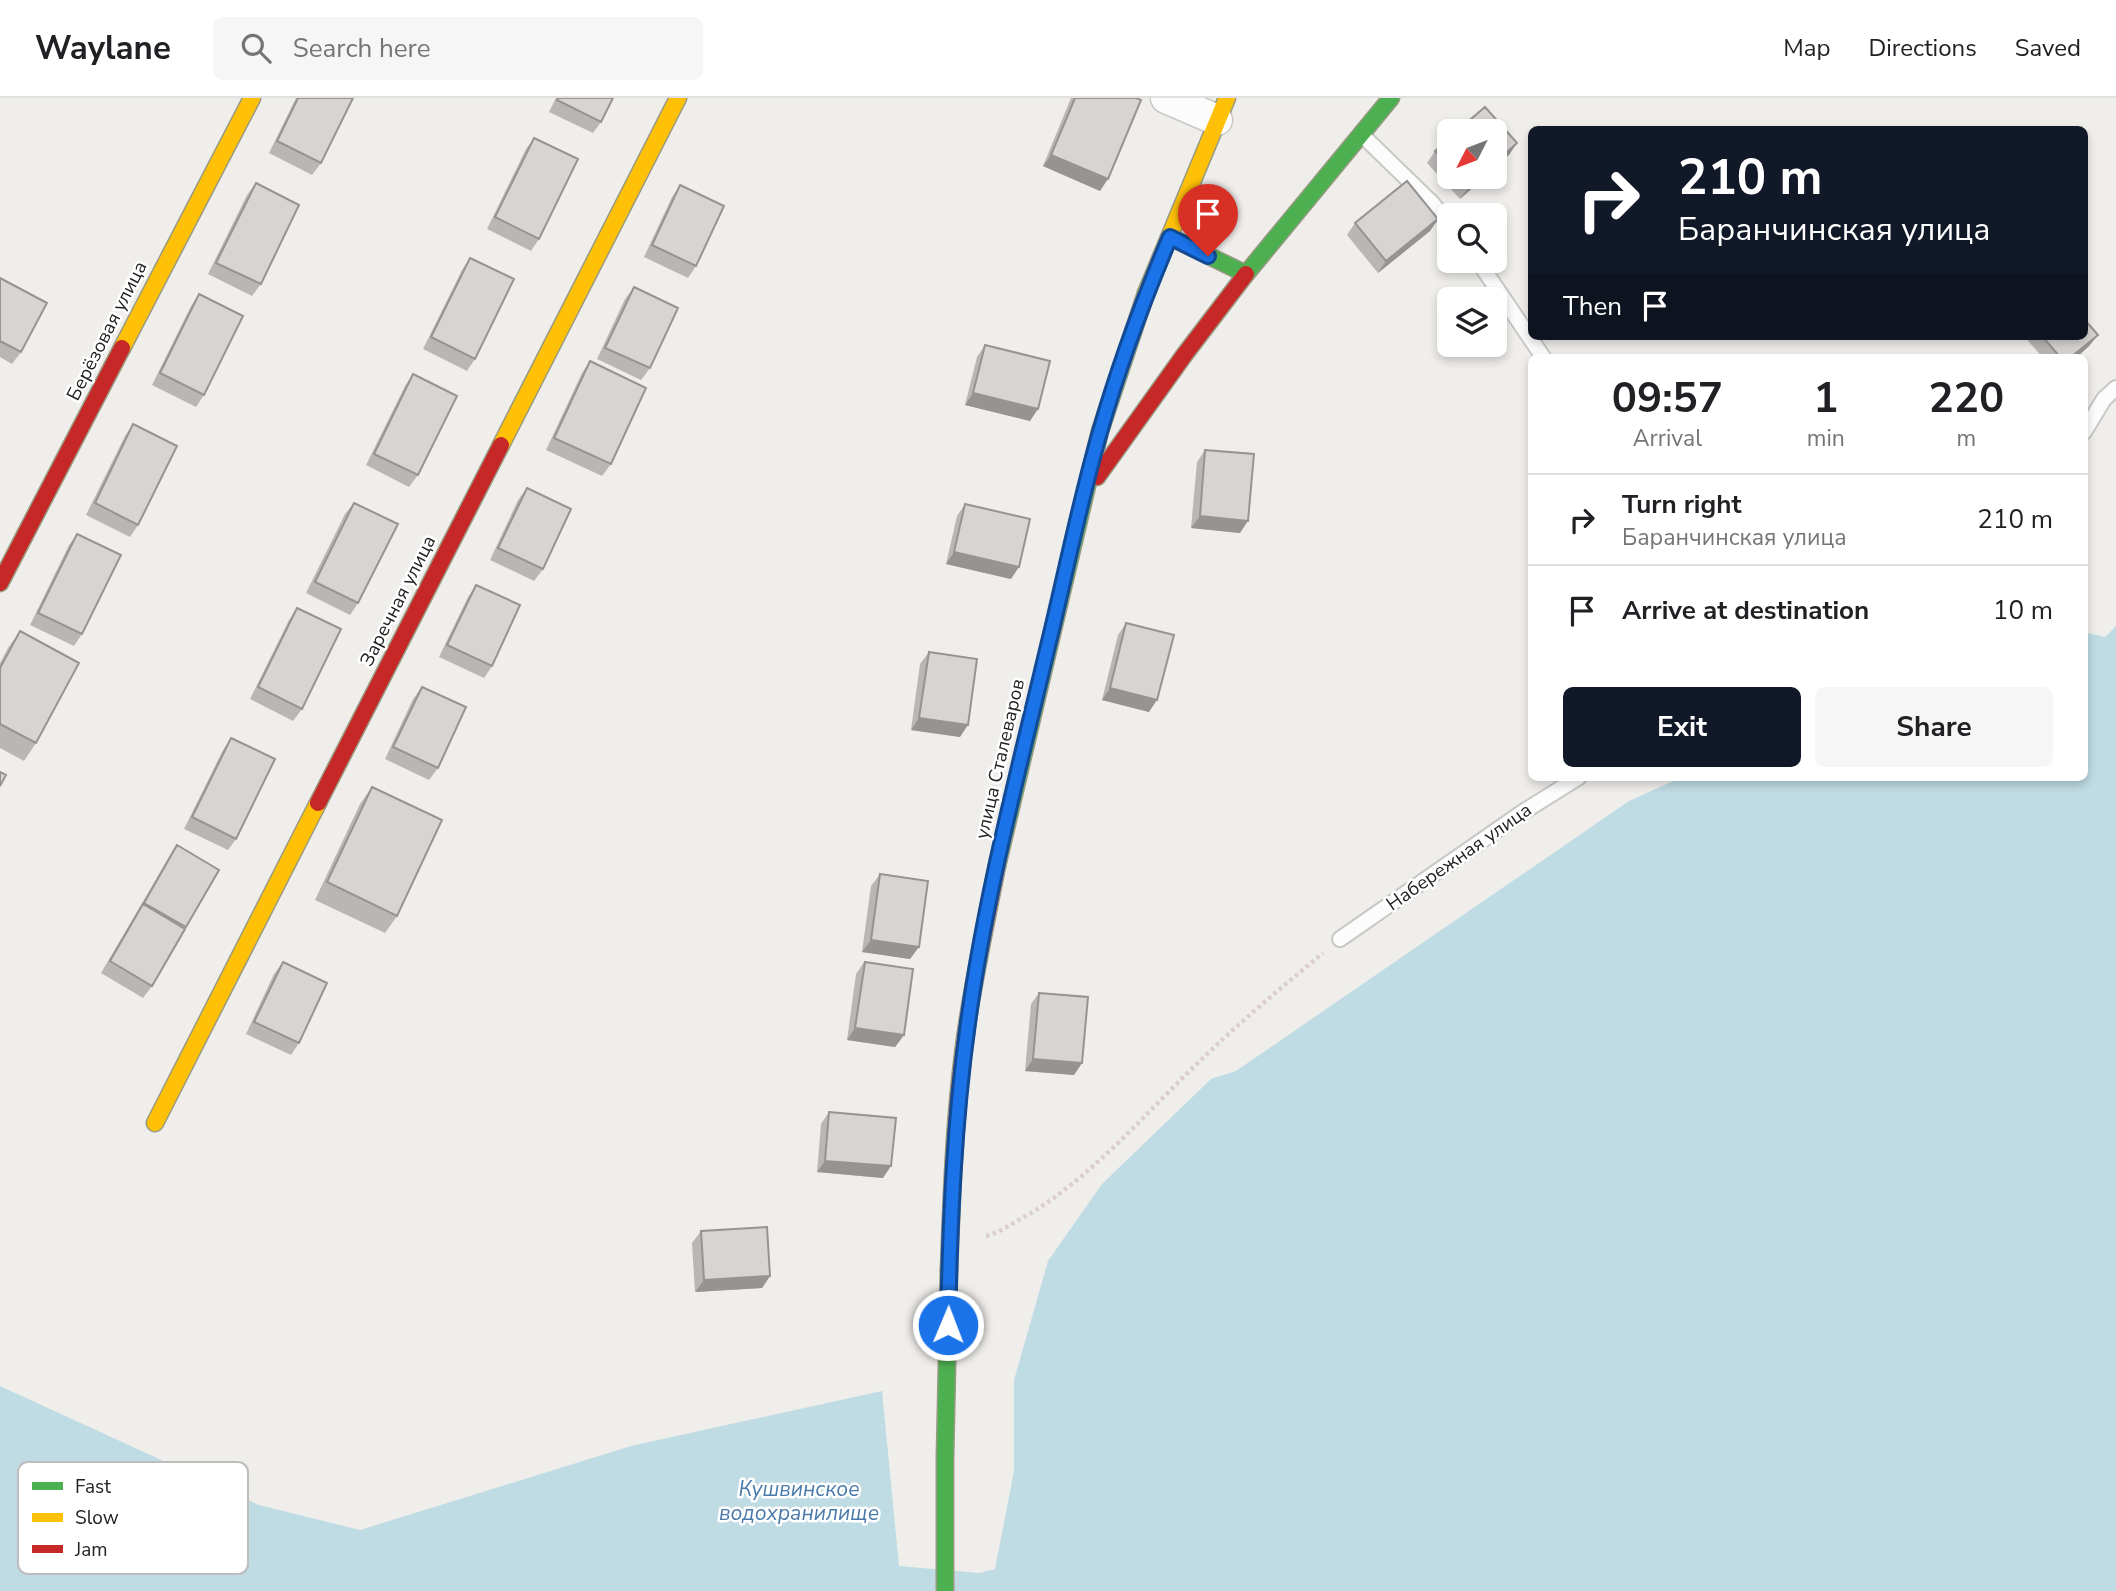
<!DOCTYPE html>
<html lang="en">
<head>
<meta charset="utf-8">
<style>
  body { margin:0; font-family:"Nunito Sans",sans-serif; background:#f6f6f6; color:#202124; height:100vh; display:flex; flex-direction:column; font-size:26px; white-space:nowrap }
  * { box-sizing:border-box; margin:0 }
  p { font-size:23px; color:#757577 }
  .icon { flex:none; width:38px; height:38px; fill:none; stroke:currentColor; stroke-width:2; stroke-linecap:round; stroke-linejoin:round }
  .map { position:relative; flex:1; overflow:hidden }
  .drawer { position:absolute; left:1528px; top:256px; width:560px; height:427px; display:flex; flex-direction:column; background:#fff; border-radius:10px; box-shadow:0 4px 10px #0003 }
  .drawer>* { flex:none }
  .guide { position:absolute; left:1528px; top:28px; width:560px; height:214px; border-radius:10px; box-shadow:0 4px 10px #0003; background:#111827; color:#fff; overflow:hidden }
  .needle { width:46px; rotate:228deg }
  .tools { position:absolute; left:1437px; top:21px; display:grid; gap:14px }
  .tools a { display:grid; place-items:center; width:70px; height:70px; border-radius:10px; background:#fff; box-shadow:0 4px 10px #0003; font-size:35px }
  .pin { position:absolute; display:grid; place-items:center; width:60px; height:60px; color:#fff; margin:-72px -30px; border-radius:50% 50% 50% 0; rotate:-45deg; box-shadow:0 0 7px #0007 }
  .pin .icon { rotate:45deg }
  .me { position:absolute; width:77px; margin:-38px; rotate:1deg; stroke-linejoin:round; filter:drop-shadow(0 0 5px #0008) }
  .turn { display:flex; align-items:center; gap:24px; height:147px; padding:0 35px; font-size:32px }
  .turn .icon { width:91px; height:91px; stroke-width:2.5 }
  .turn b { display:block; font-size:49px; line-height:60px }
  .then { display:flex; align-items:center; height:66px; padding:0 35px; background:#0003; gap:14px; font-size:26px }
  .eta { display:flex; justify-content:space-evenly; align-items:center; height:119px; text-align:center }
  .eta b { font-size:42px; font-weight:700; line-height:49px }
  .button { display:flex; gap:14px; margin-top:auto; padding:14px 35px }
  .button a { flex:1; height:80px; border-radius:10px; background:#111827; color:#fff; font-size:28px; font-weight:700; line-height:80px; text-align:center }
  .button a+a { background:#f6f6f6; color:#202124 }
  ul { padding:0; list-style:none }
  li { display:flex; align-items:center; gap:21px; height:91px; padding:0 35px; border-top:2px solid #e0e0e0 }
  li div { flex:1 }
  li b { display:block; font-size:26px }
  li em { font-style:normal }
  header { display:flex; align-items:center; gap:42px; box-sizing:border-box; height:98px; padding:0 35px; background:#fff; border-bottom:2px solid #e0e0e0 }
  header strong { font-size:33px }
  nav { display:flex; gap:38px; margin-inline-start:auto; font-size:24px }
  .search { width:490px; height:63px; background:#f6f6f6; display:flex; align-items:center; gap:18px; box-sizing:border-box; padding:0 24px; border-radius:10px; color:#757577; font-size:26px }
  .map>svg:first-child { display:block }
  .water { fill:#bfdbe3 }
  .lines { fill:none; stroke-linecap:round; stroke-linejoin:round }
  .lane-casing { stroke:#c9c8c7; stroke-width:18 }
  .street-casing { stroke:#c9c8c7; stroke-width:33 }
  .fast-casing { stroke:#999a82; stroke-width:19 }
  .slow-casing { stroke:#999a82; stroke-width:19 }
  .jam-casing { stroke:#999a82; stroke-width:19 }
  .path { stroke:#dccecd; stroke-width:4.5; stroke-dasharray:3.5 3.5; stroke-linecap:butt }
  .lane { stroke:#fdfcfc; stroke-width:14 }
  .street { stroke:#fdfcfc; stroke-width:30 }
  .fast { stroke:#4caf50; stroke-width:16 }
  .slow { stroke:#ffc107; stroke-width:16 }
  .jam { stroke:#c62828; stroke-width:16 }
  .wall { fill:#b9b6b5 }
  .shaded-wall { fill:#969493 }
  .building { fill:#d7d4d2; stroke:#969493; stroke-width:2 }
  .route-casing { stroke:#114b97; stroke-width:18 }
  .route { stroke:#1a73e8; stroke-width:12 }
  .labels { text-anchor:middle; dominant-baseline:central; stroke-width:5; stroke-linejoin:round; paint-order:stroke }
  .street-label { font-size:19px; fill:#222; stroke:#fff }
  .water-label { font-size:21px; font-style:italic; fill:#4a7aab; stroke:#fff }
  .key { fill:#fff; stroke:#bdbdbd; stroke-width:2 }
  .key-label { font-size:19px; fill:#222 }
</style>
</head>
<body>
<header>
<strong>Waylane</strong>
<div class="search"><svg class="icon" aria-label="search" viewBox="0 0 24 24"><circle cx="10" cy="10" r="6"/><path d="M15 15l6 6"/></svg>Search here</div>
<nav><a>Map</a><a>Directions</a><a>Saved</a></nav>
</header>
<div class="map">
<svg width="2116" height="1493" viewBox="0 0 2116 1493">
  <rect width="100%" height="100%" fill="#f0eeeb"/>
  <path class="water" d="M2116 528V1493H0V1288L259 1407 360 1432 631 1348 882 1293 899 1468 979 1475 995 1471 1014 1373V1282L1048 1163 1102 1086 1211 981 1236 973 1629 703 1682 679H2084V534L2105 539Z"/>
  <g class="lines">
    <g class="lane-casing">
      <path id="lane" d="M1362 37 1433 106 1449 126
        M1478 163 1543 259
        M2084 334 2104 301 2116 290
        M1340 841 1523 714 1579 679"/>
    </g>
    <g class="street-casing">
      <path id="street" d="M1166 0 1217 22"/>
    </g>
    <g class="fast-casing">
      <path id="fast" d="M1170 139 1246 176 1391 0
        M997 768 1100 333 1146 195
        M945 1493V1359L949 1172"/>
    </g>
    <g class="slow-casing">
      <path id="slow" d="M1146 195 1227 0
        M122 250 252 0
        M501 347 678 0
        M155 1025 318 705"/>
    </g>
    <g class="jam-casing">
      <path id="jam" d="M1097 379 1185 256 1246 176
        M0 485 122 250
        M318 705 501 347
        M949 1172C952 1088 955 1004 968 921 976 870 987 819 997 768"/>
    </g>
    <path class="path" d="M986 1138C998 1135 1008 1128 1019 1122 1091 1082 1144 1016 1203 960 1241 923 1282 889 1323 855"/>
    <use href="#lane" class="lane"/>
    <use href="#street" class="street"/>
    <use href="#fast" class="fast"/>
    <use href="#slow" class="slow"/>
    <use href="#jam" class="jam"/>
  </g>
  <path class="wall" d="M296 0H353L321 65 312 77 269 55Z
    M556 0H613L601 24 593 35 549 14Z
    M1071 0H1136L1100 93 1043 68Z
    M534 40 539 141 531 153 487 131 526 51Z
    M1449 41V79H1485L1460 101 1427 65 1435 53Z
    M256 85 261 186 252 198 208 176 247 97Z
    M680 87 696 168 688 180 644 159 672 99Z
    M1438 121 1430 133 1378 175 1347 137 1355 125Z
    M470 160 475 261 467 273 423 251 462 172Z
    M0 180 21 254 12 266 0 259Z
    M634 189 650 270 641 282 597 261 625 201Z
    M199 196 204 297 196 309 152 287 191 208Z
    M2098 237 2089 248 2077 259H2042L2024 238H2084Z
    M985 247 1030 323 965 307 977 259Z
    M590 263 611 366 602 378 546 352 582 275Z
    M413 276 418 377 409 389 366 367 405 288Z
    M133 326 138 427 130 439 86 417 125 338Z
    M1205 352 1240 435 1191 430 1197 364Z
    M527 390 543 471 534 483 490 462 518 402Z
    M354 405 358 505 350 517 306 495 345 416Z
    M965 406 1011 481 946 466 957 418Z
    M77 436 82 536 74 548 30 527 69 447Z
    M476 487 492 568 484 580 439 559 468 499Z
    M297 510 302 611 293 623 250 601 289 522Z
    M1126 525 1149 614 1102 602 1118 537Z
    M20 533 36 645 24 663 0 650V565L8 550Z
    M929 554 960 639 911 632 920 566Z
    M422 589 438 670 429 682 385 661 413 601Z
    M231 640 236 741 228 752 184 731 223 652Z
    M372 689 397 818 385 835 315 802 360 706Z
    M177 747 219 772 152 888 143 900 101 875 169 759Z
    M880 776 910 861 862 854 871 788Z
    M283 864 299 945 291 957 246 936 274 876Z
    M864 864 904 937 895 949 847 942 856 876Z
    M1039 895 1082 965 1074 977 1025 973 1031 906Z
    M829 1014 883 1080 817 1074 821 1026Z
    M701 1133 770 1178 762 1190 695 1194 692 1145Z"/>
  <path class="shaded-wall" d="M1517 45 1509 57 1494 70V66Z
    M1051 57 1108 81 1100 93 1043 68Z
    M1480 79H1485L1460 101 1468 90Z
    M1438 121 1430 133 1378 175 1386 163Z
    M2098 237 2089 248 2077 259H2071Z
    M973 295 1038 311 1030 323 965 307Z
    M1200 418 1248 423 1240 435 1191 430Z
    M954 454 1019 469 1011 481 946 466Z
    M1110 590 1157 602 1149 614 1102 602Z
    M919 620 968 627 960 639 911 632Z
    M871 842 919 849 910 861 862 854Z
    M855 930 904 937 895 949 847 942Z
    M1033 961 1082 965 1074 977 1025 973Z
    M825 1063 891 1068 883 1080 817 1074Z
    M770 1178 762 1190 695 1194 704 1182Z"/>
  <path class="building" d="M298 0H353L321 65 277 43Z
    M558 0H613L601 24 557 2Z
    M1075 0H1136L1141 2 1108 81 1051 57Z
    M1485 9 1517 45 1494 66V33H1457Z
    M534 40 578 61 539 141 495 119Z
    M1449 41V69L1435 53Z
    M1458 79H1480L1468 90Z
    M1407 83 1438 121 1386 163 1355 125Z
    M256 85 299 107 261 186 216 165Z
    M680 87 724 108 696 168 652 147Z
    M470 160 514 181 475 261 431 239Z
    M0 180 47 205 21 254 0 243Z
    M634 189 678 210 650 270 605 250Z
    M199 196 243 218 204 297 160 275Z
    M2084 221 2098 237 2071 259H2060L2042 238H2084Z
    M985 247 1050 263 1038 311 973 295Z
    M590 263 646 290 611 366 554 340Z
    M413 276 457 298 418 377 374 356Z
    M133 326 177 348 138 427 95 405Z
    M1205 352 1254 356 1248 423 1200 418Z
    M527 390 571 411 543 471 498 450Z
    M354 405 398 426 358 505 315 484Z
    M965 406 1030 421 1019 469 954 454Z
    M77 436 121 457 82 536 38 515Z
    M476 487 520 507 492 568 447 547Z
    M297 510 341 531 302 611 258 589Z
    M1126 525 1174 537 1157 602 1110 590Z
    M20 533 79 565 36 645 0 626V570Z
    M929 554 977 561 968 627 919 620Z
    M422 589 466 609 438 670 393 649Z
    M231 640 275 661 236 741 192 719Z
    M0 674 6 677 0 688Z
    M372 689 442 722 397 818 327 784Z
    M177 747 219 772 186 829 144 805Z
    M880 776 928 783 919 849 871 842Z
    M143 806 185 831 152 888 110 863Z
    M283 864 327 885 299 945 254 924Z
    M865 864 913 871 904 937 855 930Z
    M1039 895 1088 899 1082 965 1033 961Z
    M829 1014 896 1020 891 1068 825 1063Z
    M767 1129 770 1178 704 1182 701 1133Z"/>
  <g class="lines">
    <g class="route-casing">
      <path id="route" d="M948 1227C950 1126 954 1025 968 925 985 799 1018 675 1047 552 1065 479 1079 406 1100 334 1119 267 1143 203 1170 139L1208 158"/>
    </g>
    <use href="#route" class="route"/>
  </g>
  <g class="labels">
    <g class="street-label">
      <text transform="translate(107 233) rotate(-63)">Берёзовая улица</text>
      <text transform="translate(398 503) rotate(-63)">Заречная улица</text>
      <text transform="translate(1000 661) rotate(-77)">улица Сталеваров</text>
      <text transform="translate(1459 759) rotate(-35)">Набережная улица</text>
    </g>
    <g class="water-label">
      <text x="799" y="1391">Кушвинское<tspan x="799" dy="24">водохранилище</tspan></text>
    </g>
  </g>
  <rect x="18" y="1364" width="230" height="112" rx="10" class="key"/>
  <rect x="32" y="1384" width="31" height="8" fill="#4caf50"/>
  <rect x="32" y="1415" width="31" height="9" fill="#ffc107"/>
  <rect x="32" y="1447" width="31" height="8" fill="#c62828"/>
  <g class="key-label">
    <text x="75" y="1395">Fast</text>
    <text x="75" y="1426">Slow</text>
    <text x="75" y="1458">Jam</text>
  </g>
</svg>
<div class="tools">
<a><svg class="needle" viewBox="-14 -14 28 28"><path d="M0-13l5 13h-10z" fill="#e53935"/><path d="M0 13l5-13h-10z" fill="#757577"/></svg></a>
<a><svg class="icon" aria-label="search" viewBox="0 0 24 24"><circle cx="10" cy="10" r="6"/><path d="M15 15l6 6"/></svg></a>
<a><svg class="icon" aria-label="layers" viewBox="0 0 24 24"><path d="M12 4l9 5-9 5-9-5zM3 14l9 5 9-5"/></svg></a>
</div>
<div class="pin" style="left:1208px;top:158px;background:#d93025"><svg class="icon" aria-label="arrive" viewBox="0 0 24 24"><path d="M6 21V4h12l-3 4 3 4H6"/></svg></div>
<svg class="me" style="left:948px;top:1227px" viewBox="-20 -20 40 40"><circle r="17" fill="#1a73e8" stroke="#fff" stroke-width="3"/><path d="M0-11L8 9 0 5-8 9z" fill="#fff"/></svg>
<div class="guide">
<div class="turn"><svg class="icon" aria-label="right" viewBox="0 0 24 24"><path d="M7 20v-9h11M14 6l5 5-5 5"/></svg><div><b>210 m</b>Баранчинская улица</div></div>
<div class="then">Then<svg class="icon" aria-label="arrive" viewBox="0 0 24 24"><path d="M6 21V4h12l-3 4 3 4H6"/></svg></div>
</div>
<section class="drawer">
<div class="eta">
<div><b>09:57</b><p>Arrival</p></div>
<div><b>1</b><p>min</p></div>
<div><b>220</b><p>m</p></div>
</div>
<ul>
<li><svg class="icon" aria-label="right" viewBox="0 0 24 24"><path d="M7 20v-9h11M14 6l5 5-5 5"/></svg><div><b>Turn right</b><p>Баранчинская улица</p></div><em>210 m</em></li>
<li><svg class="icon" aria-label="arrive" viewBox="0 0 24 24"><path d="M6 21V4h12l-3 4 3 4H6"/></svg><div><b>Arrive at destination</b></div><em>10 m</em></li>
</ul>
<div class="button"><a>Exit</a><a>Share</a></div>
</section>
</div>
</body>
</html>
